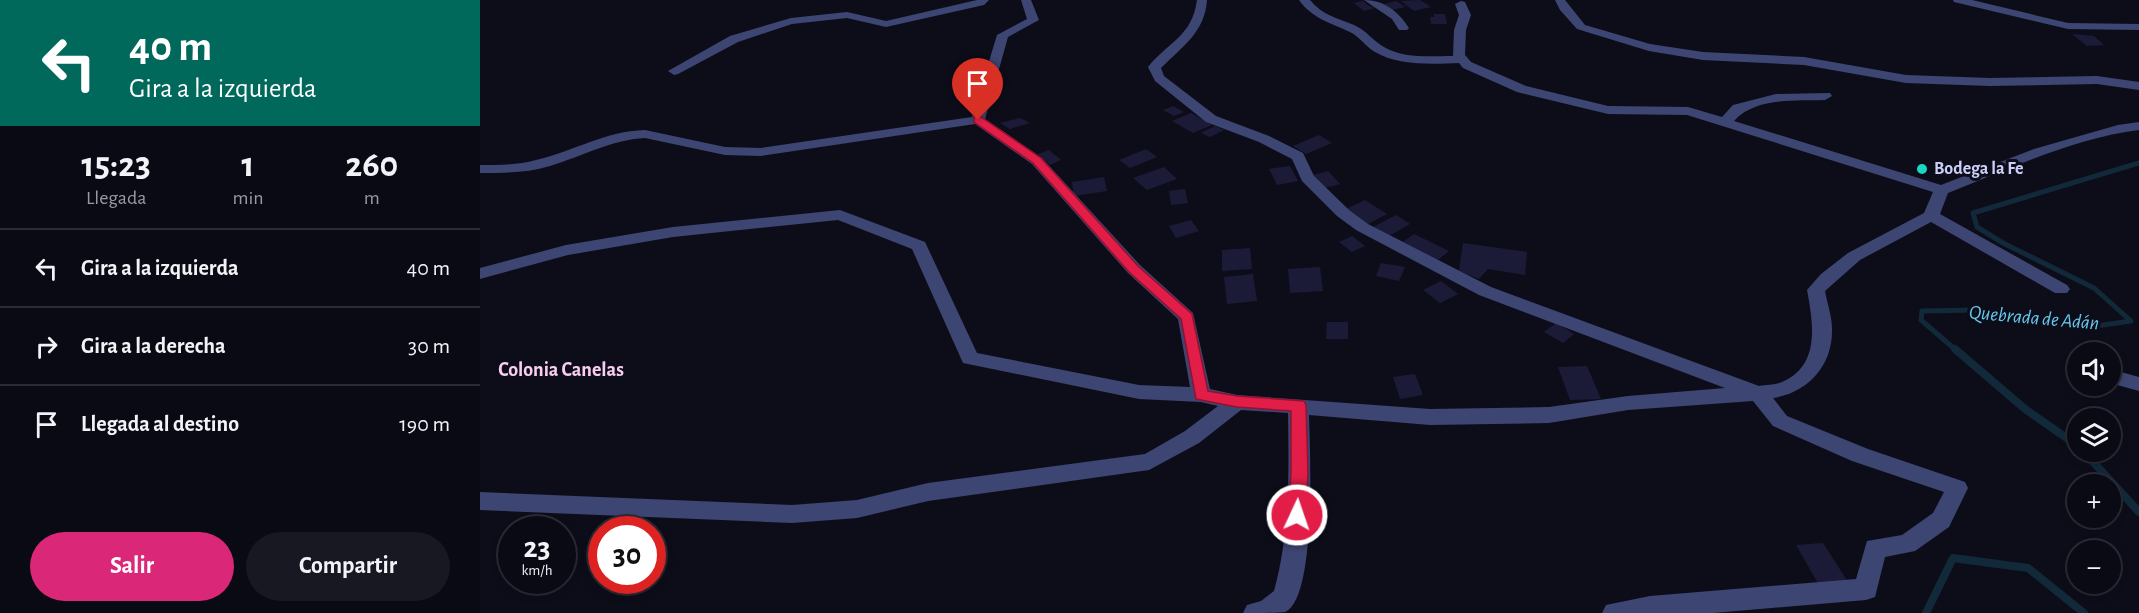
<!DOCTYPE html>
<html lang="es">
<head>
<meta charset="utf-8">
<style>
  body { margin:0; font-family:"Alegreya Sans",sans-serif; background:#181822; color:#f1f3f6; height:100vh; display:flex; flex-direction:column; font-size:22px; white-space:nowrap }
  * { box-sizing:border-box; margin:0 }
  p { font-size:20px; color:#999aa0 }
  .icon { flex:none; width:33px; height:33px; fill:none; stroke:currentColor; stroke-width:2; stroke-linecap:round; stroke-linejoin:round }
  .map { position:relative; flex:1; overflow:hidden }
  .panel { display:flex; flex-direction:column; background:#0a0a14; width:480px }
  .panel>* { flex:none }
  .hud { background:#00695c; color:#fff; overflow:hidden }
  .controls { position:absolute; left:1587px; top:342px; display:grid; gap:12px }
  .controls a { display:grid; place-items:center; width:54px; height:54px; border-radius:50%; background:#0a0a14; box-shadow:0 3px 9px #0003,0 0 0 2px #2a2b34; font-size:30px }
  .speed { position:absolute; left:18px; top:516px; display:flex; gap:12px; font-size:30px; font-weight:700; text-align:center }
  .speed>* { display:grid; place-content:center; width:78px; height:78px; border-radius:50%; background:#0a0a14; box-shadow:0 3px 9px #0003,0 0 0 2px #2a2b34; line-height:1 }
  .speed small { font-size:15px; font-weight:400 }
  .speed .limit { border:9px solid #d22; background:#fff; color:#111 }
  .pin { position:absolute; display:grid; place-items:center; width:51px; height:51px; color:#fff; margin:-62px -26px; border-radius:50% 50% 50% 0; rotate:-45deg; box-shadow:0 0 6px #0007 }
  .pin .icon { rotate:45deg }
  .me { position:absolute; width:66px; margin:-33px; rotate:3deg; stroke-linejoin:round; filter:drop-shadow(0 0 4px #0008) }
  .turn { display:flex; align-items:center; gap:21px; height:126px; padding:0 30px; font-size:27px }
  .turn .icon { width:78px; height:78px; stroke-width:2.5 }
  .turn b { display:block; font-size:42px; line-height:51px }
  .eta { display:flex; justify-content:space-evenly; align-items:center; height:102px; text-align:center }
  .eta b { font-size:36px; font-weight:700; line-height:42px }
  .button { display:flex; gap:12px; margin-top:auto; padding:12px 30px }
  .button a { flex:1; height:69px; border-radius:36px; background:#db2777; color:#fff; font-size:24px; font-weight:700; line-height:69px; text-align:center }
  .button a+a { background:#181822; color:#f1f3f6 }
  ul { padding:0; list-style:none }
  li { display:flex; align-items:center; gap:18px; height:78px; padding:0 30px; border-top:2px solid #2a2b34 }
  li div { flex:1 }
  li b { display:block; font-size:22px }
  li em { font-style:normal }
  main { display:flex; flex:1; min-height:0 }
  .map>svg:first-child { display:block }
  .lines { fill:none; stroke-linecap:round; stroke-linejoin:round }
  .stream-far1 { stroke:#112939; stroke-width:5 }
  .stream { stroke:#112939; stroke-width:8 }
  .building { fill:#1b1b38 }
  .minor { fill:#3d4673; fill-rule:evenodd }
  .route { fill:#e11d48; stroke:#92132f; stroke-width:1.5 }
  .poi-dot { fill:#1ad6c3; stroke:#0d0d1a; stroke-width:2 }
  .labels { text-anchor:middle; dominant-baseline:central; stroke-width:6; stroke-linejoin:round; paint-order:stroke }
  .poi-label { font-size:18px; font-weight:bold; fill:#ccd0f9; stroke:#0d0d1a; text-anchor:start }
  .water-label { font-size:20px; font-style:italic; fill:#66c9ec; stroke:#0d0d1a }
  .neighbourhood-label { font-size:20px; font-weight:bold; fill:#f9cef2; stroke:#0d0d1a }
</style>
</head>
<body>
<main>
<section class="panel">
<div class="hud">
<div class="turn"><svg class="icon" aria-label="left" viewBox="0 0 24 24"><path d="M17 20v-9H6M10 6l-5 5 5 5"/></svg><div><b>40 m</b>Gira a la izquierda</div></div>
</div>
<div class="eta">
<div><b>15:23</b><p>Llegada</p></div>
<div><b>1</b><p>min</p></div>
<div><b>260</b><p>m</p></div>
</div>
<ul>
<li><svg class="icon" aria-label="left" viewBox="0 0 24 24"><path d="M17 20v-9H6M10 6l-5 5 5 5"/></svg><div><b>Gira a la izquierda</b></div><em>40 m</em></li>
<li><svg class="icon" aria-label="right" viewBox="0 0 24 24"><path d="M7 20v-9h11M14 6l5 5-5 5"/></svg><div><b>Gira a la derecha</b></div><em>30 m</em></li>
<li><svg class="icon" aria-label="arrive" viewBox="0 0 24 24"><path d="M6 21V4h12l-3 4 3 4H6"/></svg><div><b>Llegada al destino</b></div><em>190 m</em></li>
</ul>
<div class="button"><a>Salir</a><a>Compartir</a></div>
</section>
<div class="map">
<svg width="1659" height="613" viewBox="0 0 1659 613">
  <rect width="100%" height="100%" fill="#0d0d1a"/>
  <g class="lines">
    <path class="stream-far1" d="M1477 351 1441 320 1442 311 1499 310 1616 326 1651 321 1614 288 1523 243 1497 227 1493 213 1659 163"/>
    <path class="stream" d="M1475 349 1545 409 1598 446
      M1604 452 1659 512
      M1446 613 1473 558 1548 568 1604 613"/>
  </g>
  <path class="building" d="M940 0 951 7 934 11 921 1Z
    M883 1 889 6 895 8 884 11 874 3Z
    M916 1 925 7 912 10 904 4Z
    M954 14H965L967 24H951L950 17H954Z
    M1592 34 1614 36 1624 45 1607 46Z
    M693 106 704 112 694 116 683 110Z
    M711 113 732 125 713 133 692 121Z
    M540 118 550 123 530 129 520 123Z
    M735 126 744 130 730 137 721 133Z
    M839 135 852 143 826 154 813 146Z
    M666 149 677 157 650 168 639 160Z
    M569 150 581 160 570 165 558 154Z
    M810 166 818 181 797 185 789 169Z
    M684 167 697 179 667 190 653 178Z
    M848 171 860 184 841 189 830 176Z
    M624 177 627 191 594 196 592 182Z
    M705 189 708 203 691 205 689 191Z
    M885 200 907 214 886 225 864 210Z
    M916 215 930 224 907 237 893 227Z
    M711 220 719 231 696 238 689 226Z
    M934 234 969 251 958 260 923 242Z
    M872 236 885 246 872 252 859 242Z
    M983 243 1047 252 1045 275 1008 269 999 279 979 271Z
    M770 248 772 269 742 271V250Z
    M901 263 925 267 919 281 896 276Z
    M840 267 843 291 810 293 808 269Z
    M773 274 777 301 747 304 744 277Z
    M961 281 978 294 960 303 943 290Z
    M847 322H868V339H846Z
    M1076 323 1094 334 1083 343 1064 332Z
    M1107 366 1121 399 1090 400 1078 367Z
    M935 374 943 395 920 399 913 377Z
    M1343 543 1368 582 1339 585 1316 545Z"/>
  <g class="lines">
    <path class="minor" d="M497 0H509L504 5 406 27 367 18 312 24 258 42 198 74 194 75 188 71 250 36 311 18 367 12 406 21Z
      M541 0H551L559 20 528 37 505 119 562 158 660 265 713 313 730 389 757 395 950 409 1069 407 1148 396 1245 388 999 295 876 230 857 216 822 181 812 159 779 142 726 122 675 81 668 67C688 42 712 37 717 0H727C725 32 702 47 681 68L684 76 736 116 789 136 823 153 834 176 869 210 888 224 1011 287 1279 386C1286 385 1296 385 1302 382 1341 366 1333 322 1327 290L1341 274 1368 253 1444 213 1453 192 1207 115 1128 114 1037 92 983 68 979 63C952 64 919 66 895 52 886 47 880 37 870 32 849 22 833 19 819 0H830C842 15 857 18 874 25 886 30 893 41 904 47 924 59 951 56 973 56L974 30 979 15 975 4 981 1 985 2 991 15 986 30 985 55 991 62 1046 86 1128 106 1208 107 1242 117 1253 105 1296 94 1350 93 1352 96 1345 100C1316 101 1275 97 1254 121L1461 185 1554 149 1638 125 1659 122V130C1594 138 1529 169 1468 193L1460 214 1587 285 1590 289 1587 293H1575L1451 222 1380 260 1345 291C1347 303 1352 316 1352 329 1353 365 1328 393 1293 398L1307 416 1388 449 1485 482 1488 488 1469 527 1435 551 1405 557 1395 597 1386 600 1233 613H1122L1126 605 1170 596 1376 579 1387 541 1422 535 1453 513 1464 492 1372 461 1293 426 1273 401 1148 410 1069 423 950 425 829 415C830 448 837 599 805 612 795 613 775 613 763 613L767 605 781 601 794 591C810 533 809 473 808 413L761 410 719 443 669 470 448 501 377 518 312 523 0 510V492L312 505 377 500 448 483 665 454 705 431 738 406 721 402 659 399 483 363 432 249 358 220 193 237 88 255 0 279V268L86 245 193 227 360 210 445 242 497 353 659 385 710 387 698 319 648 273 552 164 495 124 281 156 245 155 165 138C131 140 103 156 70 166 47 173 24 173 0 173V165C19 165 38 165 56 160 94 151 126 131 165 130L245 147 281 148 492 117 517 35 547 19Z
      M884 0C904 0 918 11 929 28L927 30H919L912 19Z
      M1075 0H1085L1105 25 1170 44 1223 52 1324 57 1426 75 1510 78 1617 76 1659 82V90L1617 84 1510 86 1426 83 1324 65 1223 60 1169 51 1097 29 1080 10Z
      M1473 0H1492L1588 23 1659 24V30L1588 29 1474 2Z
      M1630 369 1659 377V391L1630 383Z"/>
  </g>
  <path class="route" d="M494 117H501L561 158 658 266 712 314 728 391 757 396 824 401 826 405 828 472 826 515 823 520 817 522 811 520 809 515 811 472V411L757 407 716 399 701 319 649 272 553 163 494 122Z"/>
  <circle class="poi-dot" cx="1442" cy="169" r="6"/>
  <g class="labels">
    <g class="poi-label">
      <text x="1454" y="169">Bodega la Fe</text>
    </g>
    <g class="water-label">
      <text transform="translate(1554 318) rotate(5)">Quebrada de Adán</text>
    </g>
    <g class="neighbourhood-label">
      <text x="81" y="370">Colonia Canelas</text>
    </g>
  </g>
</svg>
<div class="controls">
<a><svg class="icon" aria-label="sound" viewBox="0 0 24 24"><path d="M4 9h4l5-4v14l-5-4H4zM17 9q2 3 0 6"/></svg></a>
<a><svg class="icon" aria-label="layers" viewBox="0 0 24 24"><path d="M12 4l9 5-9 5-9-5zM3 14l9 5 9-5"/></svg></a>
<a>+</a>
<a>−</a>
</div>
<div class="speed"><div>23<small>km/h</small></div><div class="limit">30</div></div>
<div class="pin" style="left:498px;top:120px;background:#d93025"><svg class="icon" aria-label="arrive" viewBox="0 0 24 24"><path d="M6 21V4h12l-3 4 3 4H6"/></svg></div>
<svg class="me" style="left:817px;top:515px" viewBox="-20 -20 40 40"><circle r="17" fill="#e11d48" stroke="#fff" stroke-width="3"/><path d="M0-11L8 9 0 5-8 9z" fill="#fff"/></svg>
</div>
</main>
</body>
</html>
